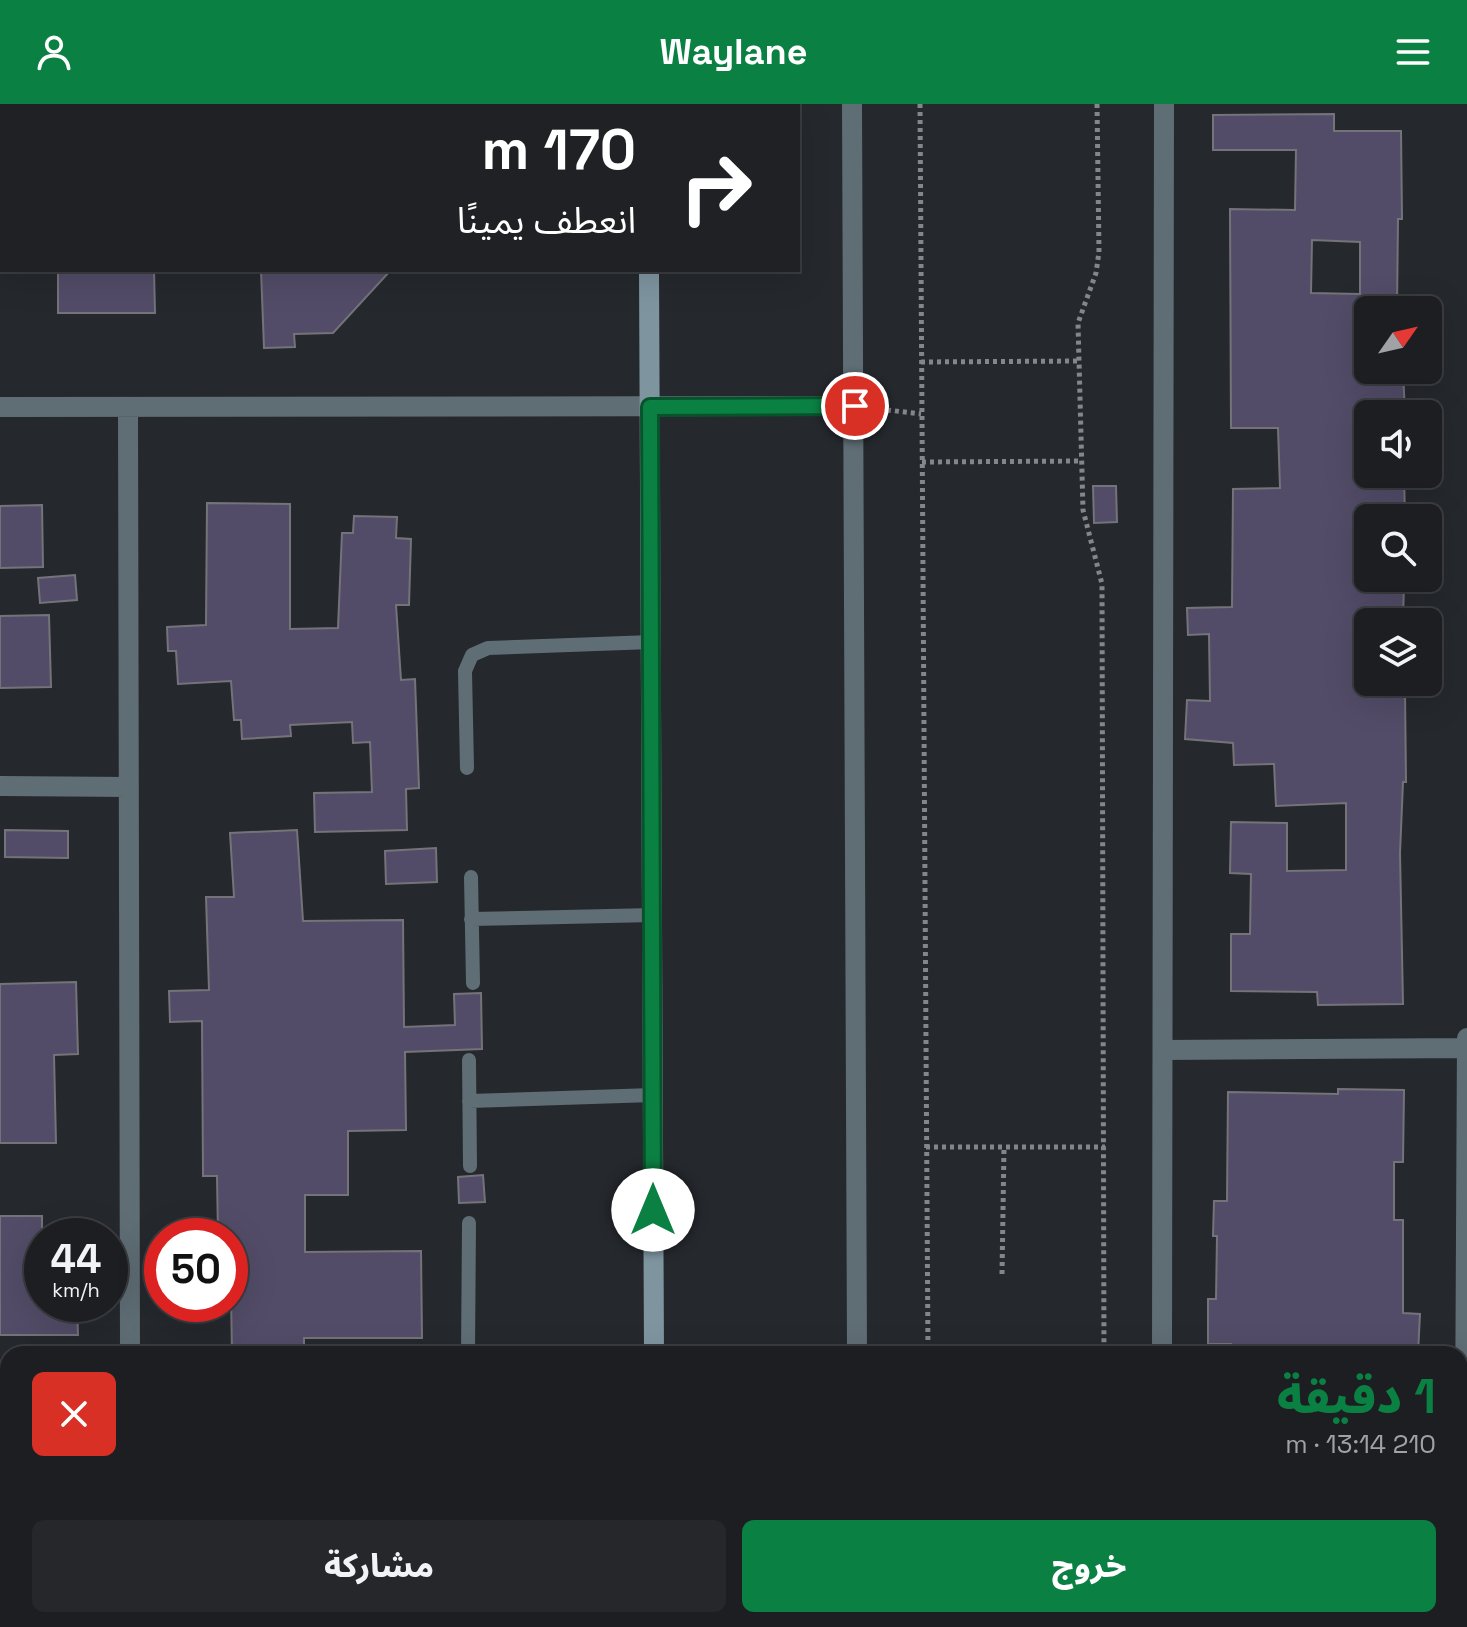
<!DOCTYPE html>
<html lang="ar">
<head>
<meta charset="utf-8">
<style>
  body { margin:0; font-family:"Space Grotesk","Noto Sans Arabic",sans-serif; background:#25272a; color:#f1f3f6; direction:rtl; height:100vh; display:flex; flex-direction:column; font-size:30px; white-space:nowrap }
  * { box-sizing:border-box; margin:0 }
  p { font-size:26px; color:#a0a2a5 }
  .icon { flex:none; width:44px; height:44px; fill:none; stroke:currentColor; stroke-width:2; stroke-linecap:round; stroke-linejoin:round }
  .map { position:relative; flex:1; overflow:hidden; direction:ltr }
  .side { position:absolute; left:0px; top:1242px; width:1468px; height:282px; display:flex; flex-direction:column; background:#1c1e22; border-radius:24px 24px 0 0; box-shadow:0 8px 32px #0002,0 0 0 2px #3a3c40; direction:rtl }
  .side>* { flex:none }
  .guide { position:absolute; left:0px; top:0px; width:800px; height:168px; box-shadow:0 8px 32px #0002,0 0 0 2px #3a3c40; direction:rtl; background:#202124; color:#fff; overflow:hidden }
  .needle { width:52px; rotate:56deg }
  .controls { position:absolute; left:1354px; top:192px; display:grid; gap:16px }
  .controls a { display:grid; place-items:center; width:88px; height:88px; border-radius:12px; background:#1c1e22; box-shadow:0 8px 32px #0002,0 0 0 2px #3a3c40; font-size:40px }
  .speed { position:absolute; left:24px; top:1114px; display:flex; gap:16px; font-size:40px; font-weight:700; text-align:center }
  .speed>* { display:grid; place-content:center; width:104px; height:104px; border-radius:50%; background:#1c1e22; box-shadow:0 8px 32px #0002,0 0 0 2px #3a3c40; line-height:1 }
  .speed small { font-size:20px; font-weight:400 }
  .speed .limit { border:12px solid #d22; background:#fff; color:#111 }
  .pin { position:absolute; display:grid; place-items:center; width:68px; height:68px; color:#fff; margin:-34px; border:4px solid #fff; border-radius:50%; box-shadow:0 2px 8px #0007 }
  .me { position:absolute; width:88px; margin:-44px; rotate:0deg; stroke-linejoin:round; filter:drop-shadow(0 0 6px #0008) }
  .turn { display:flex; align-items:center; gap:28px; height:168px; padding:0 32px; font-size:36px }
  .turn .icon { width:104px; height:104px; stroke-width:2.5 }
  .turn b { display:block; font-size:56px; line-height:68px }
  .round { display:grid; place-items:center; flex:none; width:84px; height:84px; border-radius:12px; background:#25272a }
  .summary { display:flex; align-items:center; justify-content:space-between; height:136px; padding:0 32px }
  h1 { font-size:48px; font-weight:800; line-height:60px; color:#0b8043 }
  .action { display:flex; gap:16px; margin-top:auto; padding:16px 32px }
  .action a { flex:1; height:92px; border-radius:12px; background:#0b8043; color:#fff; font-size:32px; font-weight:800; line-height:92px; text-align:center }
  .action a+a { background:#25272a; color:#f1f3f6 }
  header { display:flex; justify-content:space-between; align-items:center; height:104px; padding:0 32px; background:#0b8043; color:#fff; font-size:36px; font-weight:800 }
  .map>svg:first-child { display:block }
  .building { fill:#524c68; stroke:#747379; stroke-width:2; fill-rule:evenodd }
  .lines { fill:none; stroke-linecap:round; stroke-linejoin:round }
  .path { stroke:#84868b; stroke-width:5; stroke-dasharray:4 4; stroke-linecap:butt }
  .service { stroke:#5f6d75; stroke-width:14 }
  .minor { stroke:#5f6d75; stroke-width:20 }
  .secondary { stroke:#7e95a0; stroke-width:20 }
  .route-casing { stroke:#07532c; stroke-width:20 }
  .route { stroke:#0b8043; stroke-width:14 }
</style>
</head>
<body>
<header><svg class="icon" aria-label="menu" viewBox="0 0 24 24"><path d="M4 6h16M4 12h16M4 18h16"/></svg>Waylane<svg class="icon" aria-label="person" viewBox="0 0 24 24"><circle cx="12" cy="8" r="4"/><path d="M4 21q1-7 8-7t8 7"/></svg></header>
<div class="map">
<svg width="1467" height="1523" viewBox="0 0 1467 1523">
  <rect width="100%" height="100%" fill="#25282d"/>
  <path class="building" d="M1334 10V27H1401L1402 115H1398L1397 206H1368V266H1403L1405 310H1368V370H1404L1405 414H1368V477L1404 478 1403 518H1368V587H1405L1406 678H1403L1400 749 1403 900 1318 901 1317 888 1231 887V830H1250L1251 770 1230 769 1231 718 1287 719V767L1346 766V699L1276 702 1274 660 1234 661 1233 639 1185 635 1187 596 1210 597 1209 530 1188 531 1187 504 1232 503 1233 385 1280 384 1278 324H1231L1230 105 1295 106 1296 46H1213V11ZM1312 136 1360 138V190L1311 189Z
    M58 166H154L155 209H58Z
    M261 166H391L333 229 294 230 295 243 264 244Z
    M1093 382H1116L1117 418 1094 419Z
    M207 399 290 400V525L338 524 342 429H353L354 412 397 413 396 434 411 435 409 501H396L401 576 415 575 419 684 406 685 407 726 315 728 314 689 372 688 370 638 353 639 352 618 290 621 291 632 242 635 241 616H234L231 577 178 580 176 547H168L167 523 206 521Z
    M42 401 43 463 0 464V402Z
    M75 471 77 496 40 499 38 474Z
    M49 511 51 583 0 584V512Z
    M5 726 68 727V754L5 753Z
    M297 726 303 817 403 816 404 923 455 921 454 890 481 889 482 945 405 948 406 1026 348 1027V1091H305V1148L421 1147 422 1234H304V1250H232L230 1132H218L217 1072H203L202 917 170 918 169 887 209 886 206 793H234L230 729Z
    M436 744 437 778 386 780 385 747Z
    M76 878 78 950 54 951 56 1039H0V880Z
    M1338 985 1404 986 1403 1058H1394V1116H1403V1209L1420 1210 1418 1250H1231V1240H1208V1195H1216L1217 1132H1213L1214 1097H1227L1228 988 1338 990Z
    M483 1071 485 1098 459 1099 458 1073Z
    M0 1112H42V1200H77L78 1231H0Z"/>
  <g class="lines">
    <path class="path" d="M920 0 928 1250
      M1097 0 1099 148 1096 169 1078 219 1083 406 1102 480 1104 1250
      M921 258 1079 257
      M879 305 921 310
      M922 358 1082 357
      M926 1043H1105
      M1002 1170 1004 1043
      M930 1516V1523
      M1102 1523V1516"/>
    <path class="service" d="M467 664 465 567 472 551 488 544 652 538
      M471 773 473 879
      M471 815 654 811
      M469 956 470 1062
      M469 997 653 991
      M468 1250 469 1119"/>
    <path class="minor" d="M852 0 857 1250
      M0 303 855 302
      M128 303 130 1250
      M0 682 129 683
      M1164 946 1467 944
      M1162 1250 1164 0
      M131 1516V1523
      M858 1516V1523
      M1161 1523V1516
      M1464 1523 1467 934"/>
    <path class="secondary" d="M649 0V2
      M649 166 654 1250
      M655 1516V1523"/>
  </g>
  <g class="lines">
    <g class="route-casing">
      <path id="route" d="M653 1106 650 303 855 302"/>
    </g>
    <use href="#route" class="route"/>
  </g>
</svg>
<div class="controls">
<a><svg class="needle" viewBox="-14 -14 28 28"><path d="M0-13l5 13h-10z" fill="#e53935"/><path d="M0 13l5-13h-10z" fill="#a0a2a5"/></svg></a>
<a><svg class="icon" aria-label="sound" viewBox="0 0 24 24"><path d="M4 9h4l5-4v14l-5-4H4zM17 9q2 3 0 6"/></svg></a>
<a><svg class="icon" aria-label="search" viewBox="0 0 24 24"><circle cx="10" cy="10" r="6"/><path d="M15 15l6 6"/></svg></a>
<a><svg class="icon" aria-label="layers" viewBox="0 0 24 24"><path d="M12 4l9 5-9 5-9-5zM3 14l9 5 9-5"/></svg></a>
</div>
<div class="speed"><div>44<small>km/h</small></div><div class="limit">50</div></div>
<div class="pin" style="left:855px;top:302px;background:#d93025"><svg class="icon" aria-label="arrive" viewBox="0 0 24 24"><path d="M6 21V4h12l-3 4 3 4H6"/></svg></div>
<svg class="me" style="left:653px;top:1106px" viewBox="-20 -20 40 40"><circle r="19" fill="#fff"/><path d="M0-13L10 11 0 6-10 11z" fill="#0b8043"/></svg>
<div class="guide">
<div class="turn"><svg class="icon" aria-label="right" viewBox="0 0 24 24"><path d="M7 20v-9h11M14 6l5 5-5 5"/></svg><div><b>170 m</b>انعطف يمينًا</div></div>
</div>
<section class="side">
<div class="summary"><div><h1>1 دقيقة</h1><p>210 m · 13:14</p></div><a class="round" style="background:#d93025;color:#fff"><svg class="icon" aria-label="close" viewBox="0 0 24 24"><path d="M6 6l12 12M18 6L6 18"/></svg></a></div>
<div class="action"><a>خروج</a><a>مشاركة</a></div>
</section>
</div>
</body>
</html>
